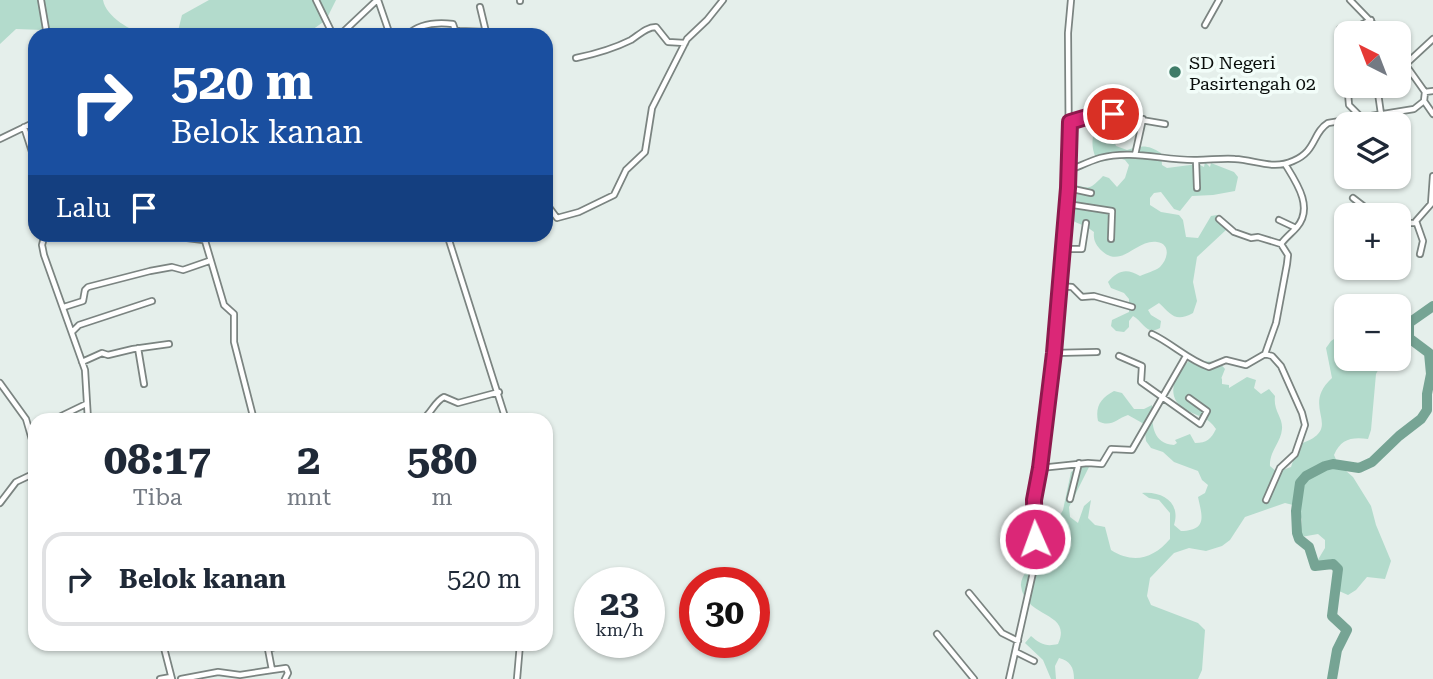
<!DOCTYPE html>
<html lang="id">
<head>
<meta charset="utf-8">
<style>
  body { margin:0; font-family:"Roboto Serif",serif; background:#f6f6f7; color:#1f2937; height:100vh; display:flex; flex-direction:column; font-size:26px; white-space:nowrap }
  * { box-sizing:border-box; margin:0 }
  p { font-size:23px; color:#747a83 }
  .icon { flex:none; width:38px; height:38px; fill:none; stroke:currentColor; stroke-width:2; stroke-linecap:round; stroke-linejoin:round }
  .map { position:relative; flex:1; overflow:hidden }
  .side { position:absolute; left:28px; top:413px; width:525px; height:238px; display:flex; flex-direction:column; background:#fff; border-radius:21px; box-shadow:0 2px 5px #0004 }
  .side>* { flex:none }
  .banner { position:absolute; left:28px; top:28px; width:525px; height:214px; border-radius:21px; box-shadow:0 2px 5px #0004; background:#1a4fa0; color:#fff; overflow:hidden }
  .needle { width:46px; rotate:318deg }
  .buttons { position:absolute; left:1334px; top:21px; display:grid; gap:14px }
  .buttons a { display:grid; place-items:center; width:77px; height:77px; border-radius:14px; background:#fff; box-shadow:0 2px 5px #0004; font-size:35px }
  .speed { position:absolute; left:574px; top:567px; display:flex; gap:14px; font-size:35px; font-weight:700; text-align:center }
  .speed>* { display:grid; place-content:center; width:91px; height:91px; border-radius:50%; background:#fff; box-shadow:0 2px 5px #0004; line-height:1 }
  .speed small { font-size:18px; font-weight:400 }
  .speed .limit { border:10px solid #d22; background:#fff; color:#111 }
  .pin { position:absolute; display:grid; place-items:center; width:60px; height:60px; color:#fff; margin:-30px; border:4px solid #fff; border-radius:50%; box-shadow:0 2px 7px #0007 }
  .me { position:absolute; width:77px; margin:-38px; rotate:358deg; stroke-linejoin:round; filter:drop-shadow(0 0 5px #0008) }
  .turn { display:flex; align-items:center; gap:24px; height:147px; padding:0 28px; font-size:32px }
  .turn .icon { width:91px; height:91px; stroke-width:2.5 }
  .turn b { display:block; font-size:49px; line-height:60px }
  .then { display:flex; align-items:center; height:66px; padding:0 28px; background:#0003; gap:14px; font-size:26px }
  .eta { display:flex; justify-content:space-evenly; align-items:center; height:119px; text-align:center }
  .eta b { font-size:42px; font-weight:700; line-height:49px }
  ul { padding:0; list-style:none }
  li { display:flex; align-items:center; gap:21px; height:94px; margin:0 14px 10px; padding:0 14px; border:4px solid #e0e1e3; border-radius:21px }
  li div { flex:1 }
  li b { display:block; font-size:26px }
  li em { font-style:normal }
  .map>svg:first-child { display:block }
  .green { fill:#b3dbcc }
  .lines { fill:none; stroke-linecap:round; stroke-linejoin:round }
  .river { stroke:#76a494; stroke-width:10 }
  .street-casing { stroke:#7b8481; stroke-width:8 }
  .street { stroke:#fff; stroke-width:4.5 }
  .route-casing { stroke:#8e194d; stroke-width:18 }
  .route { stroke:#db2777; stroke-width:12 }
  .poi-dot { fill:#3e7c68; stroke:#f2fdf9; stroke-width:2.5 }
  .labels { text-anchor:middle; dominant-baseline:central; stroke-width:7; stroke-linejoin:round; paint-order:stroke }
  .poi-label { font-size:18px; fill:#090d0b; stroke:#f2fdf9; text-anchor:start }
</style>
</head>
<body>
<div class="map">
<svg width="1433" height="679" viewBox="0 0 1433 679">
  <rect width="100%" height="100%" fill="#e5efeb"/>
  <path class="green" d="M0 0H103C106 17 131 31 146 35H77L71 31 16 29 0 44Z
    M209 0H336L326 20 305 35H177L182 15Z
    M1101 122H1107L1116 146 1127 150C1142 145 1148 145 1161 153L1162 165 1167 168 1198 164 1204 167 1205 162 1210 167 1211 163 1234 172 1238 177 1235 191 1213 195 1192 196 1180 211 1174 209 1161 192 1154 193 1150 198V205L1161 212 1179 215 1183 220 1186 237 1198 238 1211 216 1217 215 1222 219 1226 230 1197 257 1193 282 1197 301 1193 313C1175 323 1171 314 1159 303L1148 310 1151 315 1161 321 1160 328C1146 336 1144 322 1133 316L1129 321V327L1124 332 1116 331 1111 326 1112 320 1129 312V299L1124 293 1111 288 1108 282C1118 270 1127 268 1140 276 1146 273 1155 271 1160 267 1168 259 1171 244 1157 242 1136 239 1122 269 1102 251 1096 245 1093 240 1094 232 1083 223 1070 223 1061 211 1060 199 1060 189 1072 184 1091 189 1089 190 1103 176L1109 178 1117 187 1125 178 1129 165 1125 160 1119 158 1099 162C1090 152 1090 131 1101 122Z
    M1346 331V359H1384L1376 374 1371 430 1368 439C1351 437 1341 439 1334 455L1338 464 1353 477 1371 506 1376 525 1391 561 1385 579 1367 577 1356 590 1348 595 1339 591C1341 576 1344 570 1333 559L1316 563 1325 548V540L1318 534 1301 537 1302 520 1299 511 1293 505 1285 503 1245 517 1230 540 1222 546 1206 551 1189 548 1174 553 1150 578 1147 596 1151 605 1198 623 1205 630 1202 670 1198 679H1074C1074 667 1070 661 1059 658L1055 666 1056 679H1051L1043 660 1025 643 1031 636C1040 644 1046 647 1058 644 1073 611 1025 619 1021 586 1020 576 1032 566 1034 556 1039 535 1037 527 1059 517L1063 510 1071 472 1079 467H1089L1069 507 1070 517 1078 523 1084 506 1091 500 1088 518 1095 525 1105 527 1111 550C1133 564 1153 559 1170 539V513L1159 500 1149 498 1142 493C1163 491 1181 503 1174 525L1181 531C1208 530 1202 516 1198 497L1205 493 1208 485 1202 480 1198 471 1174 462 1163 452 1151 448 1146 441 1144 424 1128 415C1116 419 1111 428 1098 421 1095 406 1101 398 1114 391L1122 393 1134 409H1144L1152 405C1152 422 1151 443 1174 445L1177 443 1175 440 1190 434 1195 443C1207 443 1211 439 1216 429 1208 417 1200 417 1188 411 1163 399 1174 373 1190 360L1193 364 1200 361 1219 362 1225 369 1221 379 1222 378V384L1229 385V388L1247 377 1256 380 1254 388 1261 394 1269 389 1275 396C1273 411 1283 417 1282 429 1281 443 1269 451 1270 466L1277 472 1291 467 1294 458V446C1351 429 1297 410 1332 378L1326 348 1331 341Z"/>
  <g class="lines">
    <path class="river" d="M1332 679 1337 650 1347 630 1332 616 1338 569 1333 564 1315 566 1309 547 1299 539 1297 533 1296 511 1300 483 1306 476 1325 466 1333 464 1359 468 1372 462 1399 436 1421 419 1427 410V394L1431 374 1429 353 1409 338V323L1433 306"/>
    <g class="street-casing">
      <path id="street" d="M41 0 47 35
        M316 0 333 35
        M378 0 390 35
        M520 0V1
        M1350 0 1382 33
        M1205 25 1219 0
        M1340 29H1352L1371 20
        M340 35 377 0
        M407 35C419 24 437 22 453 24L455 30 459 31 486 32 480 7
        M1398 54 1425 92 1433 91
        M576 58C595 54 613 49 631 40 639 35 646 27 656 27L668 42 685 43
        M1406 64 1433 39
        M1377 86 1381 114
        M1348 93 1349 105 1360 116
        M1424 101 1433 114
        M1367 116 1368 124
        M1070 122 1100 113 1165 124
        M24 127 35 161
        M0 139 35 122
        M1135 155 1143 119
        M1196 160 1197 188
        M1070 170C1080 166 1090 161 1100 158 1132 149 1165 161 1197 160 1210 160 1222 158 1235 159 1255 160 1273 170 1293 161 1317 151 1312 133 1328 123L1414 109 1424 101 1425 92
        M1068 188 1091 193
        M1353 198 1375 215
        M546 203 557 218 579 212 614 195 626 170 645 152 652 108 687 39 707 20 723 0
        M1067 204 1112 211 1111 239
        M1219 219 1234 232 1251 238 1258 237 1281 244
        M1279 220 1296 228
        M1398 223H1416
        M45 234 42 245 44 255 85 370 88 420
        M57 234V236
        M203 234 224 305 234 314V342L254 420
        M447 234 506 420
        M179 237 203 240
        M1062 249H1082L1086 223
        M1420 254 1423 241 1416 221 1431 204 1433 176
        M1058 286 1072 287 1082 297 1094 296 1132 307
        M64 307 83 301 85 290 88 287 150 271 172 267 183 270 209 261
        M72 332 79 325 152 301
        M1152 334C1173 344 1188 360 1209 367L1226 360 1246 365 1265 354
        M138 348 144 384
        M1054 353 1097 352
        M1119 356 1142 366 1141 382 1200 424 1207 411 1189 398
        M82 362 102 353 108 355 133 349 169 344
        M0 383 26 419 35 450
        M53 420 86 404
        M422 420C431 414 435 401 444 397L458 403 499 392
        M1040 468 1088 463 1102 464 1111 449 1132 450 1186 356
        M1070 499 1079 463
        M1266 500 1280 468 1295 454 1305 425 1302 413 1281 366 1272 356 1265 354 1276 323 1287 264 1288 255 1281 244C1286 237 1292 233 1297 227 1314 207 1296 182 1285 164
        M0 503 16 482 35 473
        M969 593 1002 633 1018 641
        M937 634 974 679
        M163 644 172 679
        M280 644 279 646 268 649 272 670 286 668 288 673 285 679
        M1016 652 1034 661
        M160 679 171 677
        M181 679 218 672 240 675 272 670
        M517 679 520 644
        M1009 679 1036 559 1034 500 1054 353 1069 171 1068 33 1071 0"/>
    </g>
    <use href="#street" class="street"/>
  </g>
  <g class="lines">
    <g class="route-casing">
      <path id="route" d="M1035 539 1034 500 1040 468 1054 353 1068 188 1070 122 1100 113 1113 114"/>
    </g>
    <use href="#route" class="route"/>
  </g>
  <circle class="poi-dot" cx="1175" cy="72" r="7"/>
  <g class="labels">
    <g class="poi-label">
      <text x="1189" y="62">SD Negeri<tspan x="1189" dy="21">Pasirtengah 02</tspan></text>
    </g>
  </g>
</svg>
<div class="buttons">
<a><svg class="needle" viewBox="-14 -14 28 28"><path d="M0-13l5 13h-10z" fill="#e53935"/><path d="M0 13l5-13h-10z" fill="#747a83"/></svg></a>
<a><svg class="icon" aria-label="layers" viewBox="0 0 24 24"><path d="M12 4l9 5-9 5-9-5zM3 14l9 5 9-5"/></svg></a>
<a>+</a>
<a>−</a>
</div>
<div class="speed"><div>23<small>km/h</small></div><div class="limit">30</div></div>
<div class="pin" style="left:1113px;top:114px;background:#d93025"><svg class="icon" aria-label="arrive" viewBox="0 0 24 24"><path d="M6 21V4h12l-3 4 3 4H6"/></svg></div>
<svg class="me" style="left:1035px;top:539px" viewBox="-20 -20 40 40"><circle r="17" fill="#db2777" stroke="#fff" stroke-width="3"/><path d="M0-11L8 9 0 5-8 9z" fill="#fff"/></svg>
<div class="banner">
<div class="turn"><svg class="icon" aria-label="right" viewBox="0 0 24 24"><path d="M7 20v-9h11M14 6l5 5-5 5"/></svg><div><b>520 m</b>Belok kanan</div></div>
<div class="then">Lalu<svg class="icon" aria-label="arrive" viewBox="0 0 24 24"><path d="M6 21V4h12l-3 4 3 4H6"/></svg></div>
</div>
<section class="side">
<div class="eta">
<div><b>08:17</b><p>Tiba</p></div>
<div><b>2</b><p>mnt</p></div>
<div><b>580</b><p>m</p></div>
</div>
<ul>
<li><svg class="icon" aria-label="right" viewBox="0 0 24 24"><path d="M7 20v-9h11M14 6l5 5-5 5"/></svg><div><b>Belok kanan</b></div><em>520 m</em></li>
</ul>
</section>
</div>
</body>
</html>
